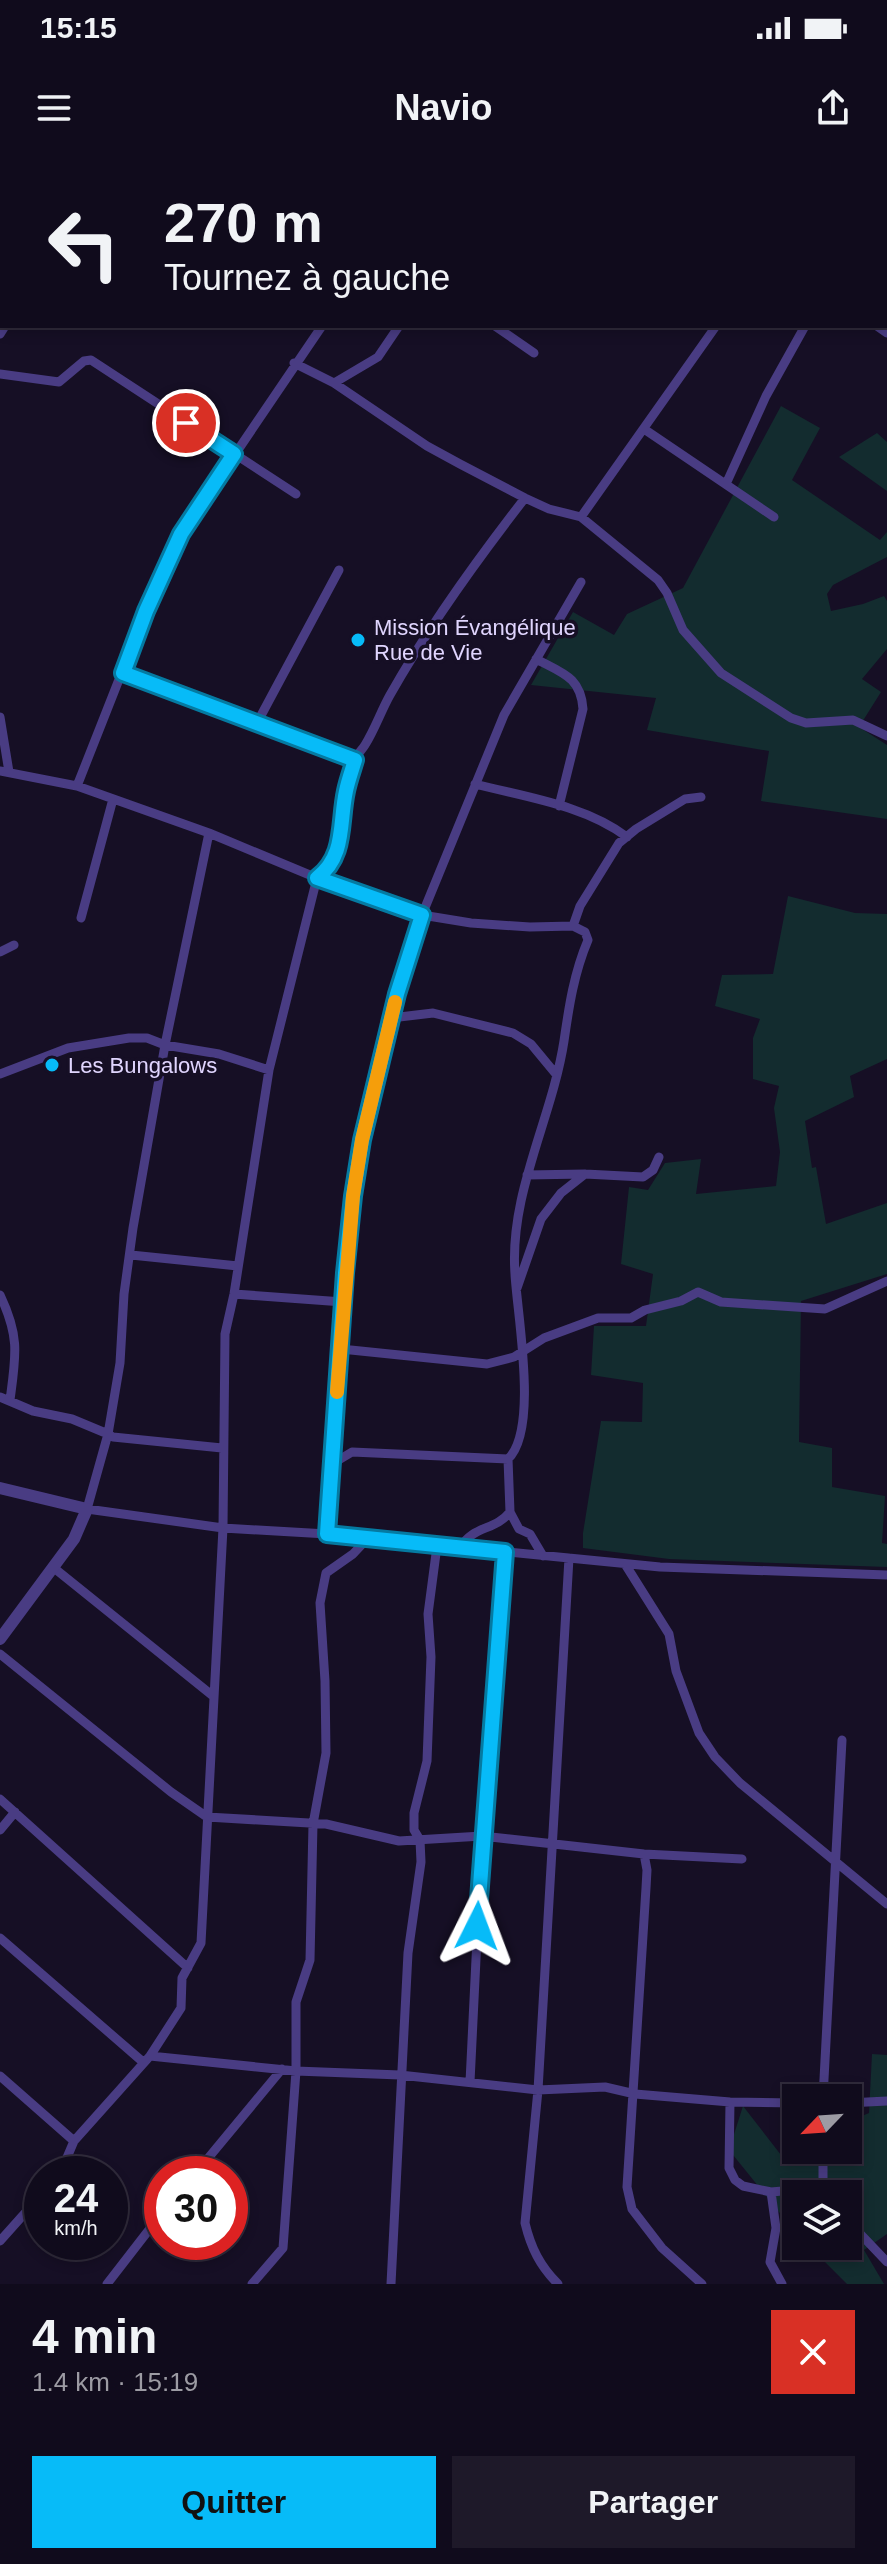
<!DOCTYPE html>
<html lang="fr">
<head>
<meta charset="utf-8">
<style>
  body { margin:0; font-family:Helvetica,sans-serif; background:#1e1929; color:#f1f3f6; height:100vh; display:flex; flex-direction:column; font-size:30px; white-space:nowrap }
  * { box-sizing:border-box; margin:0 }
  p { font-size:26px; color:#9c9ba3 }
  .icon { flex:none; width:44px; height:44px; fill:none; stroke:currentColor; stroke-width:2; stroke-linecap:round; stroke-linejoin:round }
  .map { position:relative; height:2124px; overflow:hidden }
  .side { display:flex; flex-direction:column; background:#100b1c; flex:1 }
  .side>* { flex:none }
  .hud { position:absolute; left:0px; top:0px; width:888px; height:168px; box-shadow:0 4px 12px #0003,0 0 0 2px #302b3b; background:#100b1c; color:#f1f3f6; overflow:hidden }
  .needle { width:52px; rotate:245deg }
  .tools { position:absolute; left:782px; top:1924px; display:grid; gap:16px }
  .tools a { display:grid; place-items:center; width:80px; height:80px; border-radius:0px; background:#100b1c; box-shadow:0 4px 12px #0003,0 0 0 2px #302b3b; font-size:40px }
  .speed { position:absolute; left:24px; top:1996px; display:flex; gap:16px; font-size:40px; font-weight:700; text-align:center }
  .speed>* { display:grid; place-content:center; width:104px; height:104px; border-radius:50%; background:#100b1c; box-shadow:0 4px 12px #0003,0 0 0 2px #302b3b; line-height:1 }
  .speed small { font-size:20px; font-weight:400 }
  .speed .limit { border:12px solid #d22; background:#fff; color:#111 }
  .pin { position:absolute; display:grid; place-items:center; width:68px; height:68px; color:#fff; margin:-34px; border:4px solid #fff; border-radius:50%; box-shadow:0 2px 8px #0007 }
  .me { position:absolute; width:88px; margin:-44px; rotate:3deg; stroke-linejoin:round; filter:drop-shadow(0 0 6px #0008) }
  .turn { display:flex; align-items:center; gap:28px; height:168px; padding:0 32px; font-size:36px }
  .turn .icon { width:104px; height:104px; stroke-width:2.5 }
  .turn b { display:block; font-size:56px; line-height:68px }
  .round { display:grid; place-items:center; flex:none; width:84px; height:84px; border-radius:0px; background:#1e1929 }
  .headline { display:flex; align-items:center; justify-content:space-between; height:136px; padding:0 32px }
  h1 { font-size:48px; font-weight:700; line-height:60px }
  .action { display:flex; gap:16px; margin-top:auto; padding:16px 32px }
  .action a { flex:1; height:92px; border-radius:0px; background:#07bbf8; color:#111; font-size:32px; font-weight:700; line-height:92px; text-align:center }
  .action a+a { background:#1e1929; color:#f1f3f6 }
  .status { display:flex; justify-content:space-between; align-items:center; height:56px; padding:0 40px; background:#100b1c; direction:ltr }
  .status svg { height:22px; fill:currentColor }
  header { display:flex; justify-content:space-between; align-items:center; height:104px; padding:0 32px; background:#100b1c; font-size:36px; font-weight:700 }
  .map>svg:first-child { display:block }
  .green { fill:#132c2f }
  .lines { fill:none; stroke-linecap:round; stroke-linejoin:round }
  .minor { stroke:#493c83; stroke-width:9 }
  .tertiary { stroke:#493c83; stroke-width:12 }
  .route-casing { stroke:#057aa1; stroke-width:20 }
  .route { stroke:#07bbf8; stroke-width:14 }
  .slow { stroke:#f59e0b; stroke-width:14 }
  .poi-dot { fill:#07bbf8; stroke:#160f25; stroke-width:3 }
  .labels { text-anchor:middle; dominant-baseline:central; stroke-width:7; stroke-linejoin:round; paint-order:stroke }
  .poi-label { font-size:22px; fill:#e0d5fe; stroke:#160f25; text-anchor:start }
</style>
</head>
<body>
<div class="status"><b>15:15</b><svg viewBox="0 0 49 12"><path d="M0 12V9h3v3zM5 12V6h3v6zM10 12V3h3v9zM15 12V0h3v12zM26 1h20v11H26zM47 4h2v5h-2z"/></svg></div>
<header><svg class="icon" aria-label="menu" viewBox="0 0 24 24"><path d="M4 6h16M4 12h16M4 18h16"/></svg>Navio<svg class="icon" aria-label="share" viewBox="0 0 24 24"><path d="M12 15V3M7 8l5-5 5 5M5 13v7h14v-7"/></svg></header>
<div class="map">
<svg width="887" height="2124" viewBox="0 0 887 2124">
  <rect width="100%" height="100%" fill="#160f25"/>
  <path class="green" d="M781 246 820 268 792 320 880 380 887 372V397L833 425 827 434 831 451 863 444 884 436 887 441V489L862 519 881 532 859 567 887 585V659L761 641 769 591 647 570 656 538 531 525 573 452 614 475 627 454 683 428Z
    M877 273 887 282V331L839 297Z
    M788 736 855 753 887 754V899L850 916 854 937 805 961 812 1008 816 1007 826 1064 887 1043V1114L801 1141 799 1282 832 1288V1327L885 1336 882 1383 887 1384V1407L669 1399 583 1388V1373L601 1261 642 1262 643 1223 591 1215 594 1166H646L653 1114 621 1104 629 1027 648 1030 665 1003 701 999 696 1034 776 1026 780 992 774 948 779 926 753 919V878L760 859 715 846 722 815 773 814Z
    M872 1894 887 1895V2074L864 2090 884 2124H847L809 2086H848V2034H796V2073L729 1990 743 1946 781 1995 796 1988V1990H848V1962L869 1953Z"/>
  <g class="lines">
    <path class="minor" d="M21 0 24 2
      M252 0 255 2
      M649 0 651 2
      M59 2 63 0
      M432 2 433 0
      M711 2 712 0
      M886 16 887 14
      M495 166 534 193
      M877 166 887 173
      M0 174 5 166
      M294 203 334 223 427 286 460 304 525 338 549 349 581 357 658 420 667 433 683 470 721 513 791 558 806 563 853 560 887 576
      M0 214 59 222 84 201 91 200 296 334
      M334 223 378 197 399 166
      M644 269 774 357
      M726 324 766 236 805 166
      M581 357 716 166
      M536 499C562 513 581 517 583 549L559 646
      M123 513 355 600
      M0 557 9 612
      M257 563 339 410
      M0 611 77 626 209 673 317 718 422 755 471 763 530 767 573 766 585 772 588 780C574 813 569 846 564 881 552 959 509 1033 515 1114 517 1154 539 1270 508 1299L510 1352C495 1371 473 1365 460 1388
      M475 624C525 637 585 645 627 677
      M77 626 146 451 181 374 322 166
      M209 673 165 885 133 1068 124 1134 120 1203 108 1274 113 1277 222 1288
      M81 758 113 639
      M573 766 580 746 619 683 636 669 685 639 701 637
      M0 792 14 785
      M391 858 433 853 513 873 531 884 555 913
      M0 914 68 888 129 878H147L165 885 219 894 269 910
      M527 1015 585 1014 643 1017 653 1010 659 997
      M131 1095 238 1106
      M517 1128 541 1059 561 1033 585 1014
      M234 1134 343 1142
      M0 1135C20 1177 16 1195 10 1240
      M341 1189 487 1204 514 1197 544 1178 598 1158H631L645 1150 681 1141 698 1132 721 1142 825 1149 887 1121
      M0 1237 33 1251 72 1259 108 1274 87 1349 223 1368 327 1374 660 1407 887 1415
      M332 1304 352 1292 508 1299
      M510 1352 519 1369 530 1374 543 1396
      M327 1374 345 1113 353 1036 362 980 397 834 422 755 504 555 581 422
      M625 1404 669 1474 676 1511 699 1573 715 1597 740 1623 887 1744
      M54 1408 213 1536
      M0 1494 171 1632 207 1657 326 1664 399 1681 482 1676 644 1694 742 1699
      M0 1639 188 1808
      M0 1670 15 1652
      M644 1694 647 1710 646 1728 627 2027 632 2049 662 2088 702 2124
      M0 1778 143 1902
      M150 1896 296 1911 400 1915 538 1930 605 1927 635 1934 730 1942 796 1943
      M0 1916 74 1981
      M470 1922 482 1676 505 1392
      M823 1938 842 1580
      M730 1942 729 2008 735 2020 743 2026 771 2032 794 2030 823 2034
      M848 1943 887 1941
      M823 1990V2034
      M60 2014 74 1981 150 1896 181 1848 182 1818 201 1783 223 1368 225 1174 234 1134 269 910 317 718C354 690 336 639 355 600 357 594 362 590 365 585 375 569 381 551 390 535 429 466 476 401 525 338
      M195 2014 282 1909
      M771 2032 776 2068 770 2102 782 2124
      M848 2061 887 2102
      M0 2081 42 2034
      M107 2124 162 2053
      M252 2124 283 2088 296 1911V1842L310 1800 313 1664 326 1593 325 1521 320 1443 326 1413 353 1394 367 1379
      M391 2124 408 1793 421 1702 420 1680 414 1670V1653L427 1601 431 1497 428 1454 437 1386
      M558 2124C540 2106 531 2088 525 2063L538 1930 569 1398"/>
    <path class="tertiary" d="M0 1328 87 1349 74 1379 0 1479"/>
  </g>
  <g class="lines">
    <g class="route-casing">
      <path id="route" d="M186 263 234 294 181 374 146 451 123 513 355 600C352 610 348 621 346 631 339 663 346 696 317 718L422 755 397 834 362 980 353 1036 345 1113 327 1374 505 1392 477 1766"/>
    </g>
    <use href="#route" class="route"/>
    <path class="slow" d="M337 1232 353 1036 362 980 395 842"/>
  </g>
  <g class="poi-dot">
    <circle cx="358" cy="480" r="8"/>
    <circle cx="52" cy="905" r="8"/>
  </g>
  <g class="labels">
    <g class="poi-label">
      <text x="374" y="467">Mission Évangélique<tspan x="374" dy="25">Rue de Vie</tspan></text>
      <text x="68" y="905">Les Bungalows</text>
    </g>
  </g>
</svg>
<div class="tools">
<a><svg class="needle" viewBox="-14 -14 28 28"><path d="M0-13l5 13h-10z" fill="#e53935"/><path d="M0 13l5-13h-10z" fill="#9c9ba3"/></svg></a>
<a><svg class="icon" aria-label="layers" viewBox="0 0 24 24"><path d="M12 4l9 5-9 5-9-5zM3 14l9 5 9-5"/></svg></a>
</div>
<div class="speed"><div>24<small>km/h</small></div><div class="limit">30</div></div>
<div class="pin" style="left:186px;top:263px;background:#d93025"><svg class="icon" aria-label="arrive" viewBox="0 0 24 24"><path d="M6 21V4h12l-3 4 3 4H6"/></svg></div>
<svg class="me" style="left:477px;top:1766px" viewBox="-20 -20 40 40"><path d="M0-17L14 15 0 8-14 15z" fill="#07bbf8" stroke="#fff" stroke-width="4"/></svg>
<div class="hud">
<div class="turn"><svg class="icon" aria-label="left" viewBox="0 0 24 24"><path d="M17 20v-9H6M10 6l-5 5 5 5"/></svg><div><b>270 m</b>Tournez à gauche</div></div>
</div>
</div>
<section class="side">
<div class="headline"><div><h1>4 min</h1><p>1.4 km · 15:19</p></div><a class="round" style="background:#d93025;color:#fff"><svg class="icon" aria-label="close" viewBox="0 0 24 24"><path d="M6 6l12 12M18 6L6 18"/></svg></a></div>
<div class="action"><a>Quitter</a><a>Partager</a></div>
</section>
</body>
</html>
